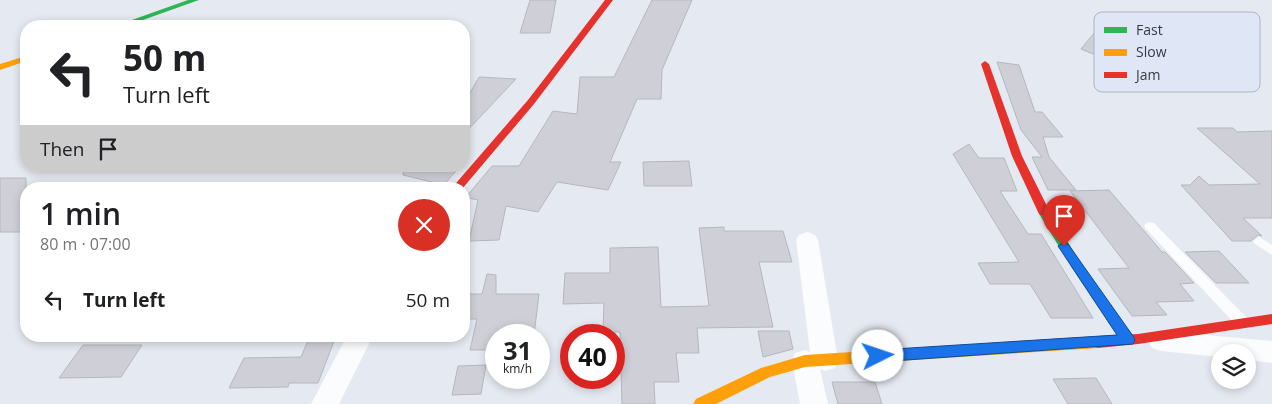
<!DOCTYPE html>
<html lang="en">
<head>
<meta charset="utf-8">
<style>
  body { margin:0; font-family:"Open Sans",sans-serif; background:#f2f2f2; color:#202124; height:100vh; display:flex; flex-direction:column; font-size:19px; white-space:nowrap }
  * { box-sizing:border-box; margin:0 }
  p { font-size:16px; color:#757577 }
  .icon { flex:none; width:28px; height:28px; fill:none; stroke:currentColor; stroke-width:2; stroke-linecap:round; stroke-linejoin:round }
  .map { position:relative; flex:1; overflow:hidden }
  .drawer { position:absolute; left:20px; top:182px; width:450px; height:160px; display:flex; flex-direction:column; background:#fff; border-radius:20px; box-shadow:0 2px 8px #0003 }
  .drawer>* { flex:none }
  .hud { position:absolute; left:20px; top:20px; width:450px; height:152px; border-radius:20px; box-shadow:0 2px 8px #0003; background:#fff; color:#202124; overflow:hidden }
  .fabs { position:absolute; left:1211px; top:344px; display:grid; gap:10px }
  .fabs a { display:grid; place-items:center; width:45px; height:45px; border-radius:50%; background:#fff; box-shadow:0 2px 8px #0003; font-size:25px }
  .speed { position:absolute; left:485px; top:324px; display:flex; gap:10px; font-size:25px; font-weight:700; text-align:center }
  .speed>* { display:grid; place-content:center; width:65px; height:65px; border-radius:50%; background:#fff; box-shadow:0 2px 8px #0003; line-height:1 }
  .speed small { font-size:12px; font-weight:400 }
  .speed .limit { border:8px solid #d22; background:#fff; color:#111 }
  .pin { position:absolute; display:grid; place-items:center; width:42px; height:42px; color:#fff; margin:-51px -21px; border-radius:50% 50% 50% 0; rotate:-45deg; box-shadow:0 0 5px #0007 }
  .pin .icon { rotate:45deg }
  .me { position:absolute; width:55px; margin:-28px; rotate:86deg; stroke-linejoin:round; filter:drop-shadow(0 0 4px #0008) }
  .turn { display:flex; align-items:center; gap:18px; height:105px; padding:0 20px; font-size:22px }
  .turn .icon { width:65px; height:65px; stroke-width:2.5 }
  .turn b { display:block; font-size:35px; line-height:42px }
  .then { display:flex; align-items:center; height:48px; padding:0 20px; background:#0003; gap:10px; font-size:19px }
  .round { display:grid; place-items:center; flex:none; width:52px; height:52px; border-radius:26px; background:#f2f2f2 }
  .head { display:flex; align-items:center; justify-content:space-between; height:85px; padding:0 20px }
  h1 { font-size:30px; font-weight:600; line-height:38px }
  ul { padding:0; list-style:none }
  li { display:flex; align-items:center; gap:15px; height:65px; padding:0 20px }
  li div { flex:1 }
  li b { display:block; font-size:19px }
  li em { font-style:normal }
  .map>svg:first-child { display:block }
  .building { fill:#cfd0d7; stroke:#b6b7be }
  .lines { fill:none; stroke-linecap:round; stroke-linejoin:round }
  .lane { fill:#fbfcfd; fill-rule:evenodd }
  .street { fill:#fbfcfd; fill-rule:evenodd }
  .fast { fill:#30b455; fill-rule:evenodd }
  .slow { fill:#ff9f0a; fill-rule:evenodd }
  .jam { fill:#e5322d; fill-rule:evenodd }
  .route { fill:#1a73e8; stroke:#114b97 }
  .key { fill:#dfe7f7; stroke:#adb3c0; stroke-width:1 }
  .key-label { font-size:14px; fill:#373a40 }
</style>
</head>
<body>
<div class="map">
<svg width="1272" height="404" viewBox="0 0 1272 404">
  <rect width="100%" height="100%" fill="#e5e9f1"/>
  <path class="building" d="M530 0H556L550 33H520Z
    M652 0H692L662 70 661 99H637L610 162H621L608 190 557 182 538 212 506 206 499 240 469 241 478 200 464 197 467 196 492 166H519L553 111 577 114 580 77H614Z
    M1095 32 1181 53V58L1115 63 1081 49Z
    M997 62 1019 65 1035 112H1042L1063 137H1043L1049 157 1076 190H1048L1032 157H1042L1021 130Z
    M479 77 516 79 464 134V114L470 93Z
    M1197 128H1233L1237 132 1272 131V218H1243L1262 236 1258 235 1251 241H1232L1181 185H1190L1199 176 1209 185 1260 184Z
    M969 144 979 158H1004L1017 191H1000L1028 234H1041L1093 318H1051L1030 284H990L978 263 1019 262 953 154Z
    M689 161 692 186H644L643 162Z
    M404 166H460L444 185 403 175Z
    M0 178H26V232H0Z
    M1109 190 1162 252H1165L1194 283 1180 284 1194 301 1156 302 1167 315 1132 316 1098 269 1129 268 1070 191Z
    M724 227V231H783L792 262H759L773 327 697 328 699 353H676L679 382H654L655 404H622L620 332H603L604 303 563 304 565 273H610V248L658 247 661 307 709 306 699 228Z
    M1219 251 1249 283H1216L1185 252Z
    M487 274 496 275V294H539L534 335H496V350H470L477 319H464V294H482Z
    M758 331H789L793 349 763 357Z
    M310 336H336L318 383H289L288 387 229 388 244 358 301 357Z
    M83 345H142L121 377 59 378Z
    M486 365 481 394 452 395 458 366Z
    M1096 378 1112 404H1068L1053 379Z
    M832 382H875L882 404H838Z"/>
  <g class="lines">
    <path class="lane" d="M1150 222 1154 223 1247 318 1249 322 1247 326 1242 327 1237 326 1146 229 1144 226 1146 223Z
      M1259 237 1272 245V255L1255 244 1253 241Z"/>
    <path class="street" d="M807 232 815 235 818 240 838 360 835 368 825 371 820 369 828 404H800L792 361 795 353 805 350 810 352 796 240 799 235Z
      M1161 331 1272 341V363L1248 360V352H1220V357L1161 351 1152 348 1148 341 1152 334Z
      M347 336H373L339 404H311Z"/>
    <path class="fast" d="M188 0H199L126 26H115Z
      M1044 208 1048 209 1080 262 1133 336 1135 340 1133 344 1128 345 1123 344 1072 268 1038 212Z"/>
    <path class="slow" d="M26 56V61L0 70V64Z
      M1098 336 1103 338 1105 342 1103 346 1098 348 805 367 770 377 716 404H693L696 399 761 368 805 355Z"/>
    <path class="jam" d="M605 0H613L534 104 462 189H451L528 100Z
      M985 61 989 64 1022 156 1050 212 1048 215H1040L1038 212 1012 156 981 64Z
      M1272 314V324L1138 344 1098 348 1093 346 1091 342 1093 338 1098 336 1138 334Z"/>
  </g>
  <path class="route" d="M1064 242 1068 244 1133 336 1135 340 1133 344 878 362 873 360 871 356 873 352 878 350 1117 335 1058 246Z"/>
  <rect x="1094" y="12" width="166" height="80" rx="8" class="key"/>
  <rect x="1104" y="27" width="23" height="6" fill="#30b455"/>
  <rect x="1104" y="49" width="23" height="7" fill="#ff9f0a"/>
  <rect x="1104" y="72" width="23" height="6" fill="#e5322d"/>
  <g class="key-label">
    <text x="1136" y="35">Fast</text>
    <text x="1136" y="57">Slow</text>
    <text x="1136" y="80">Jam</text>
  </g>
</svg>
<div class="fabs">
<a><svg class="icon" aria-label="layers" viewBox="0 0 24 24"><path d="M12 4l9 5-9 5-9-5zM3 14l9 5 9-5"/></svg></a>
</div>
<div class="speed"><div>31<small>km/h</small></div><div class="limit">40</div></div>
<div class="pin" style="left:1064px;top:246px;background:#d93025"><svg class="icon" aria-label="arrive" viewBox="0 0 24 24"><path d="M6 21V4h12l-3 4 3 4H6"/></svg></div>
<svg class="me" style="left:878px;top:356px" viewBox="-20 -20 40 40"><circle r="19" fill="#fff"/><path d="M0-13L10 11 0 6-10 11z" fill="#1a73e8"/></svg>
<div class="hud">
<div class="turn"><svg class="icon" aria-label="left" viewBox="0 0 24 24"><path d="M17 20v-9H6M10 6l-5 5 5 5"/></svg><div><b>50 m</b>Turn left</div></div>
<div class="then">Then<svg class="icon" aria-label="arrive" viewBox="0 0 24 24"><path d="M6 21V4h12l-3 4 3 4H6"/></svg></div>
</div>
<section class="drawer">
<div class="head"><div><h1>1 min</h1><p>80 m · 07:00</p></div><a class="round" style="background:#d93025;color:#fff"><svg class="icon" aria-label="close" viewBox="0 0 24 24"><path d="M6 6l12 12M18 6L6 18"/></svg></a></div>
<ul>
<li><svg class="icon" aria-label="left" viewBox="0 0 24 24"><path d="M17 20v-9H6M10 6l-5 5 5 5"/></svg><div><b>Turn left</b></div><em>50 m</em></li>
</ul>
</section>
</div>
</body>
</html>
